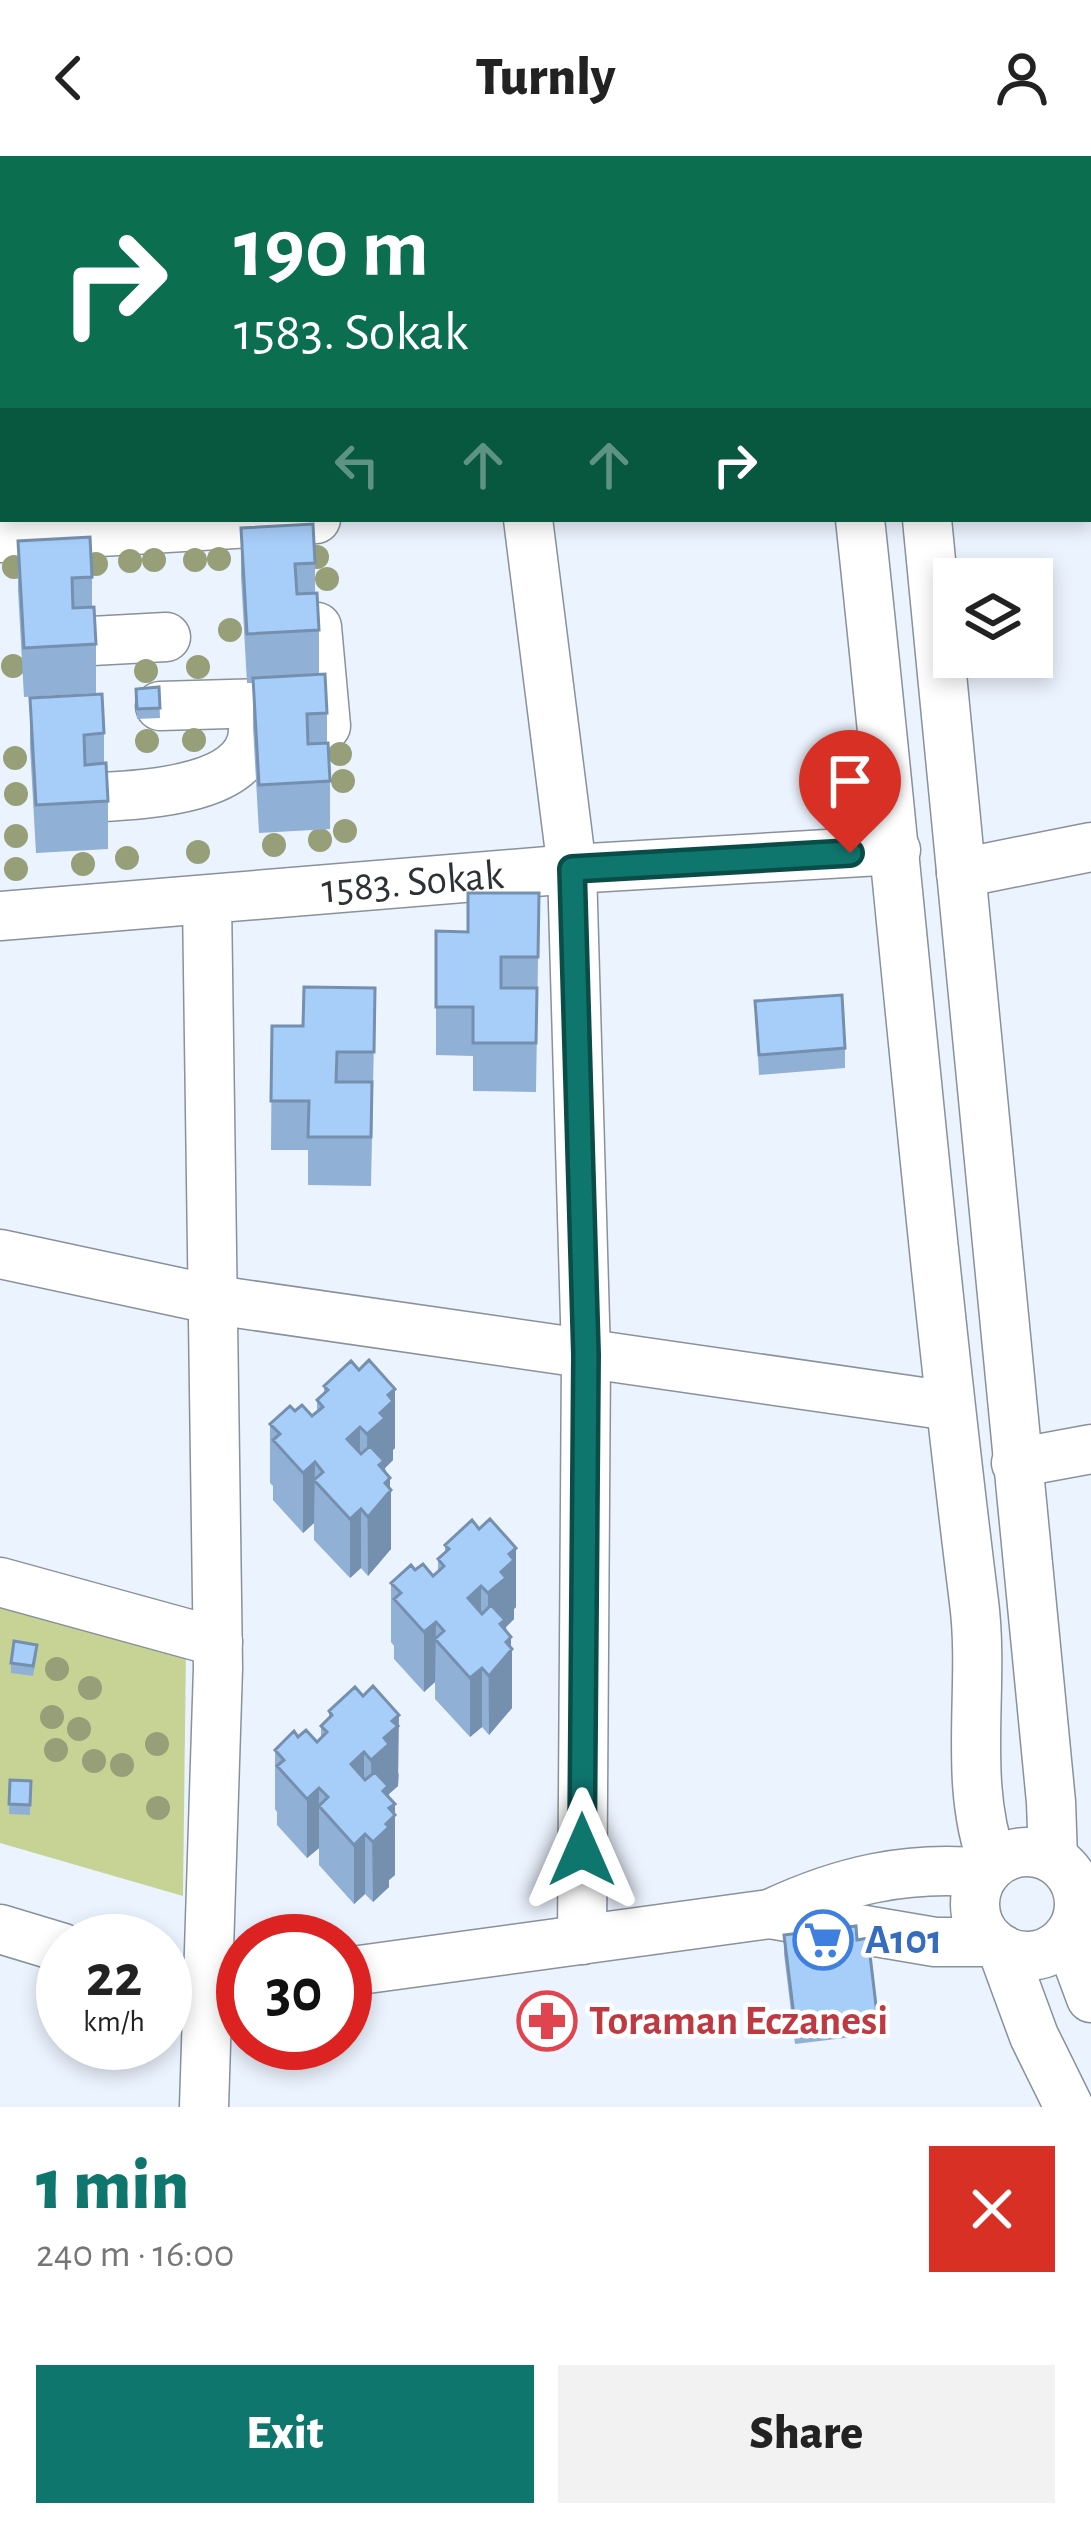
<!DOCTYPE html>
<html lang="en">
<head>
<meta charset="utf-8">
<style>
  body { margin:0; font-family:"Alegreya Sans",sans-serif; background:#f2f2f2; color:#222; height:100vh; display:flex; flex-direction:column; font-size:45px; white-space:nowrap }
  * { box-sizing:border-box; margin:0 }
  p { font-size:39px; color:#767676 }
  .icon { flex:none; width:66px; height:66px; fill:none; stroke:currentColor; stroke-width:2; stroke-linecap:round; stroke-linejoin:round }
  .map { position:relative; height:1951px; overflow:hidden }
  .drawer { display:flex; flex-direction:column; background:#fff; flex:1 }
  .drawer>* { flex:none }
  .guide { position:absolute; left:0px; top:0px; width:1092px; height:366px; box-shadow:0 6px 18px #0003; background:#0b6e4f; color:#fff; overflow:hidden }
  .fabs { position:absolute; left:933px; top:402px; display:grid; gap:24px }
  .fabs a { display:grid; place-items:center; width:120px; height:120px; border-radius:0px; background:#fff; box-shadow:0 6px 18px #0003; font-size:60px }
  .speed { position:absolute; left:36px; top:1758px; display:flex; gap:24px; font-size:60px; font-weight:700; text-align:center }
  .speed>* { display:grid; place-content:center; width:156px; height:156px; border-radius:50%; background:#fff; box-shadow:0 6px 18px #0003; line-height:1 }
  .speed small { font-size:30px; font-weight:400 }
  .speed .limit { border:18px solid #d22; background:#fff; color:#111 }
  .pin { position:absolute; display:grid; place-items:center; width:102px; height:102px; color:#fff; margin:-123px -51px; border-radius:50% 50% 50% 0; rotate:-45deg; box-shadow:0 0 12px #0007 }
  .pin .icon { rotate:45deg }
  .me { position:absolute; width:132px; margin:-66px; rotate:0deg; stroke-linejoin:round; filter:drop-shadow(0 0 9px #0008) }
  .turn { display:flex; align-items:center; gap:42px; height:252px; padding:0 36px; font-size:54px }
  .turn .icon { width:156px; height:156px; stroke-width:2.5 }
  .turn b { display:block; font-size:84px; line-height:102px }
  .lanes { display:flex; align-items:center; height:114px; padding:0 36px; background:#0003; justify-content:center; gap:60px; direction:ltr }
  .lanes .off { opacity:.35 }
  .round { display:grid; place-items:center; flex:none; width:126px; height:126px; border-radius:0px; background:#f2f2f2 }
  .headline { display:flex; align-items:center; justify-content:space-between; height:204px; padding:0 36px }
  h1 { font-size:72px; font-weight:800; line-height:90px; color:#0f766e }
  .cta { display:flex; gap:24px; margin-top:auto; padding:24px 36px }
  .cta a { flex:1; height:138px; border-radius:0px; background:#0f766e; color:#fff; font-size:48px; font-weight:800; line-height:138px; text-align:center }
  .cta a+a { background:#f2f2f2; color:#222 }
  header { display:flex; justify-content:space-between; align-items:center; height:156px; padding:0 36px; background:#fff; font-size:54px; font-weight:800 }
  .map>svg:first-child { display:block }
  .green { fill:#c7d394 }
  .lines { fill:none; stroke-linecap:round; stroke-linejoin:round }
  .minor-casing { stroke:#89919a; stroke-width:51 }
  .minor { stroke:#fff; stroke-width:48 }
  .tree { fill:#979f79 }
  .wall { fill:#90b0d6 }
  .shaded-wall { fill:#7590ae }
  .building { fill:#a7cdf9; stroke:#7590ae; stroke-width:3 }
  .route-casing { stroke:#0a4d48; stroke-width:30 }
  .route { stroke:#0f766e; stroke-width:21 }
  .labels { text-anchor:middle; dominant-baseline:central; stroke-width:9; stroke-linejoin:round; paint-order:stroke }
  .street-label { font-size:42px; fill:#2d3034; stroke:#fff }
  .shop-label { font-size:42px; font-weight:bold; fill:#366cbe; stroke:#fff; text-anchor:start }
  .health-label { font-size:42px; font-weight:bold; fill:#be3a42; stroke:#fff; text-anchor:start }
</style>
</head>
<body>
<header><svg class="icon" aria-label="back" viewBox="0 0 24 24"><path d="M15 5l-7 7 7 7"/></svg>Turnly<svg class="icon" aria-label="person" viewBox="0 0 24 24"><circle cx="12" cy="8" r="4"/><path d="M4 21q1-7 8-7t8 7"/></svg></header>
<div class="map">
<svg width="1091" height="1951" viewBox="0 0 1091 1951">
  <rect width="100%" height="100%" fill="#ebf3fe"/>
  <path class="green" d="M0 1444 186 1492 183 1740 0 1687Z"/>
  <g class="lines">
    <g class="minor-casing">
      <g id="minor">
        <path d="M492 0V3"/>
        <path d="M820 0 821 3"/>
        <path d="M894 0V3"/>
        <path d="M0 51H3"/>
        <path d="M1089 107H1091"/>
        <path d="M528 363 572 713 586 1199 582 1784"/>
        <path d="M860 363C899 724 929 1086 974 1446 985 1531 962 1626 993 1707"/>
        <path d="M927 363 1051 1646 1053 1702"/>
        <path d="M0 382 316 363"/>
        <path d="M73 486 166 481"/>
        <path d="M160 550 295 546"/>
        <path d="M85 642C131 639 253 638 253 574L326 570 317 471 296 472"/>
        <path d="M961 717 1091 691"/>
        <path id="s1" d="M0 760 572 713 896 694"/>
        <path d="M0 1098 215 1144 950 1250"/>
        <path d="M1016 1307 1091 1293"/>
        <path d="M0 1426 218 1486"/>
        <circle cx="1027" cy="1748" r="52"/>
        <path d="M770 1758 935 1786H992"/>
        <path d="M0 1773 63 1792"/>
        <path d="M1068 1780 1091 1842"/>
        <path d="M1002 1793 1034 1880 1069 1951"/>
        <path d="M345 1816 770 1758C840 1725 907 1709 985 1717"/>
        <path d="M165 1823 205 1835 243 1830"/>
        <path d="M204 1951 218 1512 207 745"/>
      </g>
    </g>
    <use href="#minor" class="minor"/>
  </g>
  <g class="tree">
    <circle cx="317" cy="401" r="12"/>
    <circle cx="219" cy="403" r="12"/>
    <circle cx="154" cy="404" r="12"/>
    <circle cx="195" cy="404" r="12"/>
    <circle cx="130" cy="405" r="12"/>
    <circle cx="96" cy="408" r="12"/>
    <circle cx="14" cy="411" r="12"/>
    <circle cx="327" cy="423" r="12"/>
    <circle cx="230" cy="474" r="12"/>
    <circle cx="13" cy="510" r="12"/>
    <circle cx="198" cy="511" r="12"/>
    <circle cx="146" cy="515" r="12"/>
    <circle cx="194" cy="584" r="12"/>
    <circle cx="147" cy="585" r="12"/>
    <circle cx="340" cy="598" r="12"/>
    <circle cx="15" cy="602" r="12"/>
    <circle cx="343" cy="625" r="12"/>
    <circle cx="16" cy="638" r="12"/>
    <circle cx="345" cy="675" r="12"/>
    <circle cx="16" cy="680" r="12"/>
    <circle cx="320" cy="684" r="12"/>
    <circle cx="274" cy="689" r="12"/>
    <circle cx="198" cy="696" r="12"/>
    <circle cx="127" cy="702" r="12"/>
    <circle cx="83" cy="708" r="12"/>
    <circle cx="16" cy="713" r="12"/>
    <circle cx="57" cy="1513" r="12"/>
    <circle cx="90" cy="1532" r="12"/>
    <circle cx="52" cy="1561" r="12"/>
    <circle cx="79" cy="1573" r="12"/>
    <circle cx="157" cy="1588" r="12"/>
    <circle cx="56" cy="1594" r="12"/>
    <circle cx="94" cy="1605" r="12"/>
    <circle cx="122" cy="1609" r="12"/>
    <circle cx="158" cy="1652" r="12"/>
  </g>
  <path class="wall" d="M241 372 315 407V437L319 474V518L327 557V587L330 625V673L259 677 253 571V527H247L241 420Z
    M18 385 92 421V451L96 488V537L24 541 18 434Z
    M159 531 160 562 137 563 136 533Z
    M30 542 104 577V608L108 645V693L36 697 30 591Z
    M539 737 536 936 473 935V900L436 899V775L468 776Z
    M375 832 371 1030 308 1029V994H271L272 870H303Z
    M755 845 845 892V912L759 919Z
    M324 1230 395 1292 393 1294V1304L385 1312 390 1333 391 1393 368 1420 361 1412 350 1422 314 1384V1367L303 1377 273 1344V1330L270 1327V1268L295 1255 312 1260 317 1256V1244L324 1237Z
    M445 1389 516 1451 514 1453V1463L506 1471 511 1492 512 1552 489 1579 482 1571 470 1581 435 1543V1526L424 1536 394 1503V1490L391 1486V1427L415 1414 433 1420 438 1415V1403L445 1397Z
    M37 1499 33 1520 11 1517V1507Z
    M329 1555 399 1618 398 1630 389 1638V1641L395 1648V1719L389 1724V1731L373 1746 365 1738 354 1748 319 1709V1692L307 1702 277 1669V1656L275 1653V1594L298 1581 317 1586 321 1582V1570L329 1563Z
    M10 1624 31 1625 30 1659 9 1658Z
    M784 1779 877 1858V1878L795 1888 784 1798Z"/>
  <path class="shaded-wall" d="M395 1233V1292L393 1294V1304L385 1312V1327L390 1322V1335L391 1334V1393L368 1420 367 1278 388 1239Z
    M360 1271V1330L347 1283Z
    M315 1306 314 1367 303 1377V1317Z
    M361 1353V1412L350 1422V1363Z
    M516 1392V1451L514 1453V1463L506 1471V1486L511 1481V1494L512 1493V1552L489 1579 488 1437 509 1398Z
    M481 1430V1489L468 1442Z
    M436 1466 435 1526 424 1536V1476Z
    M482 1512V1571L470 1581V1522Z
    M399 1559 398 1630 389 1638 388 1648 389 1652 395 1648V1719L389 1724V1731L373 1746 371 1604 392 1565Z
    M364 1596V1656L351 1608Z
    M319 1632V1692L307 1702V1643Z
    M365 1678V1738L354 1748V1689Z"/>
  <path class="building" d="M313 368 315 407 295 408 297 438 317 437 319 474 247 478 241 372Z
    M90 381 92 421 72 422 73 452 94 451 96 488 24 492 18 385Z
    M325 518 327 557 307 558 308 588 328 587 330 625 259 629 253 522Z
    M159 531 160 552 137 553 136 533Z
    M102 538 104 577 84 579 85 609 106 607 108 645 36 649 30 542Z
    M468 737H539L538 801H501V832H537L536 887H473V851H436V775L468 776Z
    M304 831 375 832 374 896H337L336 926H372L371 981H308L309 945H271L272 870H303Z
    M842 839 845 892 759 899 755 845Z
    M369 1204 395 1233 388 1239 393 1245 380 1257 385 1262 367 1278 360 1271 347 1283 361 1298 370 1290 384 1305 379 1309 390 1322 385 1327 391 1334 368 1361 361 1353 350 1363 314 1324 323 1316 315 1306 303 1317 273 1284 280 1278 270 1268 290 1250 295 1255 302 1249 312 1260 323 1251 317 1244 328 1234 324 1230 351 1205 359 1214Z
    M490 1363 516 1392 509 1398 514 1404 501 1416 506 1422 488 1437 481 1430 468 1442 482 1458 491 1449 505 1464 500 1468 511 1481 506 1486 512 1493 489 1520 482 1512 470 1522 435 1483 444 1475 436 1466 424 1476 394 1443 401 1437 391 1427 411 1409 415 1414 423 1408 433 1420 444 1410 438 1403 449 1393 445 1389 472 1364 479 1373Z
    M14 1485 37 1489 33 1510 11 1507Z
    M373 1530 399 1559 392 1565 398 1570 384 1582 389 1588 371 1604 364 1596 351 1608 365 1624 375 1616 388 1630 383 1635 395 1648 389 1652 395 1659 386 1668 389 1671 373 1686 365 1678 354 1689 319 1650 328 1641 319 1632 307 1643 277 1610 284 1604 275 1594 294 1575 298 1581 306 1574 317 1586 327 1576 321 1570 332 1559 329 1555 355 1531 363 1540Z
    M10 1624 31 1625 30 1649 9 1648Z
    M856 1770 857 1784 868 1782 877 1858 795 1868 784 1779Z"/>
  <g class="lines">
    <g class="route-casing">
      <path id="route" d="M582 1694 586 1199 572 713 850 697"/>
    </g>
    <use href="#route" class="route"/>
  </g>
  <defs>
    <g id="supermarket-ring" transform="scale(3)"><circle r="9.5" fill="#fff" stroke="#3f7fe0" stroke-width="1.5"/><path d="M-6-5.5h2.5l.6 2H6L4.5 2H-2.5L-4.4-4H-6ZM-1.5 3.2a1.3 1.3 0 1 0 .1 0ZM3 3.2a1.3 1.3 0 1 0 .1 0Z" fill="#3f7fe0"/></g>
    <g id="pharmacy-ring" transform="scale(3)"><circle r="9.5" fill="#fff" stroke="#e0444e" stroke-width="1.5"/><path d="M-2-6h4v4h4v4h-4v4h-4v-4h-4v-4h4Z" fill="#e0444e"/></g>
  </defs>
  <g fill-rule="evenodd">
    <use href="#supermarket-ring" x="823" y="1784"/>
    <use href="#pharmacy-ring" x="547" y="1865"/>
  </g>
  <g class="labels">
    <g class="street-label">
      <text stroke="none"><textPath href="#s1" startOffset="414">1583. Sokak</textPath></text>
    </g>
    <g class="shop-label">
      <text x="865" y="1784">A101</text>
    </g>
    <g class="health-label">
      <text x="589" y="1865">Toraman Eczanesi</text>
    </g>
  </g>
</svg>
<div class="fabs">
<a><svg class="icon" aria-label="layers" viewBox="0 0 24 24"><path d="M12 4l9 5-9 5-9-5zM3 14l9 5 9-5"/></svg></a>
</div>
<div class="speed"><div>22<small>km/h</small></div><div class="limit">30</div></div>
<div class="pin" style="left:850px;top:697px;background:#d93025"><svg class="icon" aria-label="arrive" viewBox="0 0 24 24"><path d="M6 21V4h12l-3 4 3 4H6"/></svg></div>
<svg class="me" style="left:582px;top:1694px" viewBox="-20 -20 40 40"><path d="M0-17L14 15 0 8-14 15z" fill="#0f766e" stroke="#fff" stroke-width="4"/></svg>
<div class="guide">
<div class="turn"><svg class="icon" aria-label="right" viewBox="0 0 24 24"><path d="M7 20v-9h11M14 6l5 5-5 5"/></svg><div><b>190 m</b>1583. Sokak</div></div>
<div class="lanes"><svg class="icon off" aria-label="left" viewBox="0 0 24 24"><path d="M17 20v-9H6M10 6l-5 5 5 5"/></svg><svg class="icon off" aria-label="ahead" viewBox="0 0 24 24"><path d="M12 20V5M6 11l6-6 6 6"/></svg><svg class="icon off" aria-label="ahead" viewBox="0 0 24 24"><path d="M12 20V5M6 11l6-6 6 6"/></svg><svg class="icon" aria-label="right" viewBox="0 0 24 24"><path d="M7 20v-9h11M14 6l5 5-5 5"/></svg></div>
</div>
</div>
<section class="drawer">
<div class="headline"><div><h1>1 min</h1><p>240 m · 16:00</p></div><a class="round" style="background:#d93025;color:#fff"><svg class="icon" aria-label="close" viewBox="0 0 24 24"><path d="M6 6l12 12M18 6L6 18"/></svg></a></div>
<div class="cta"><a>Exit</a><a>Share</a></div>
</section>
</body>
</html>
